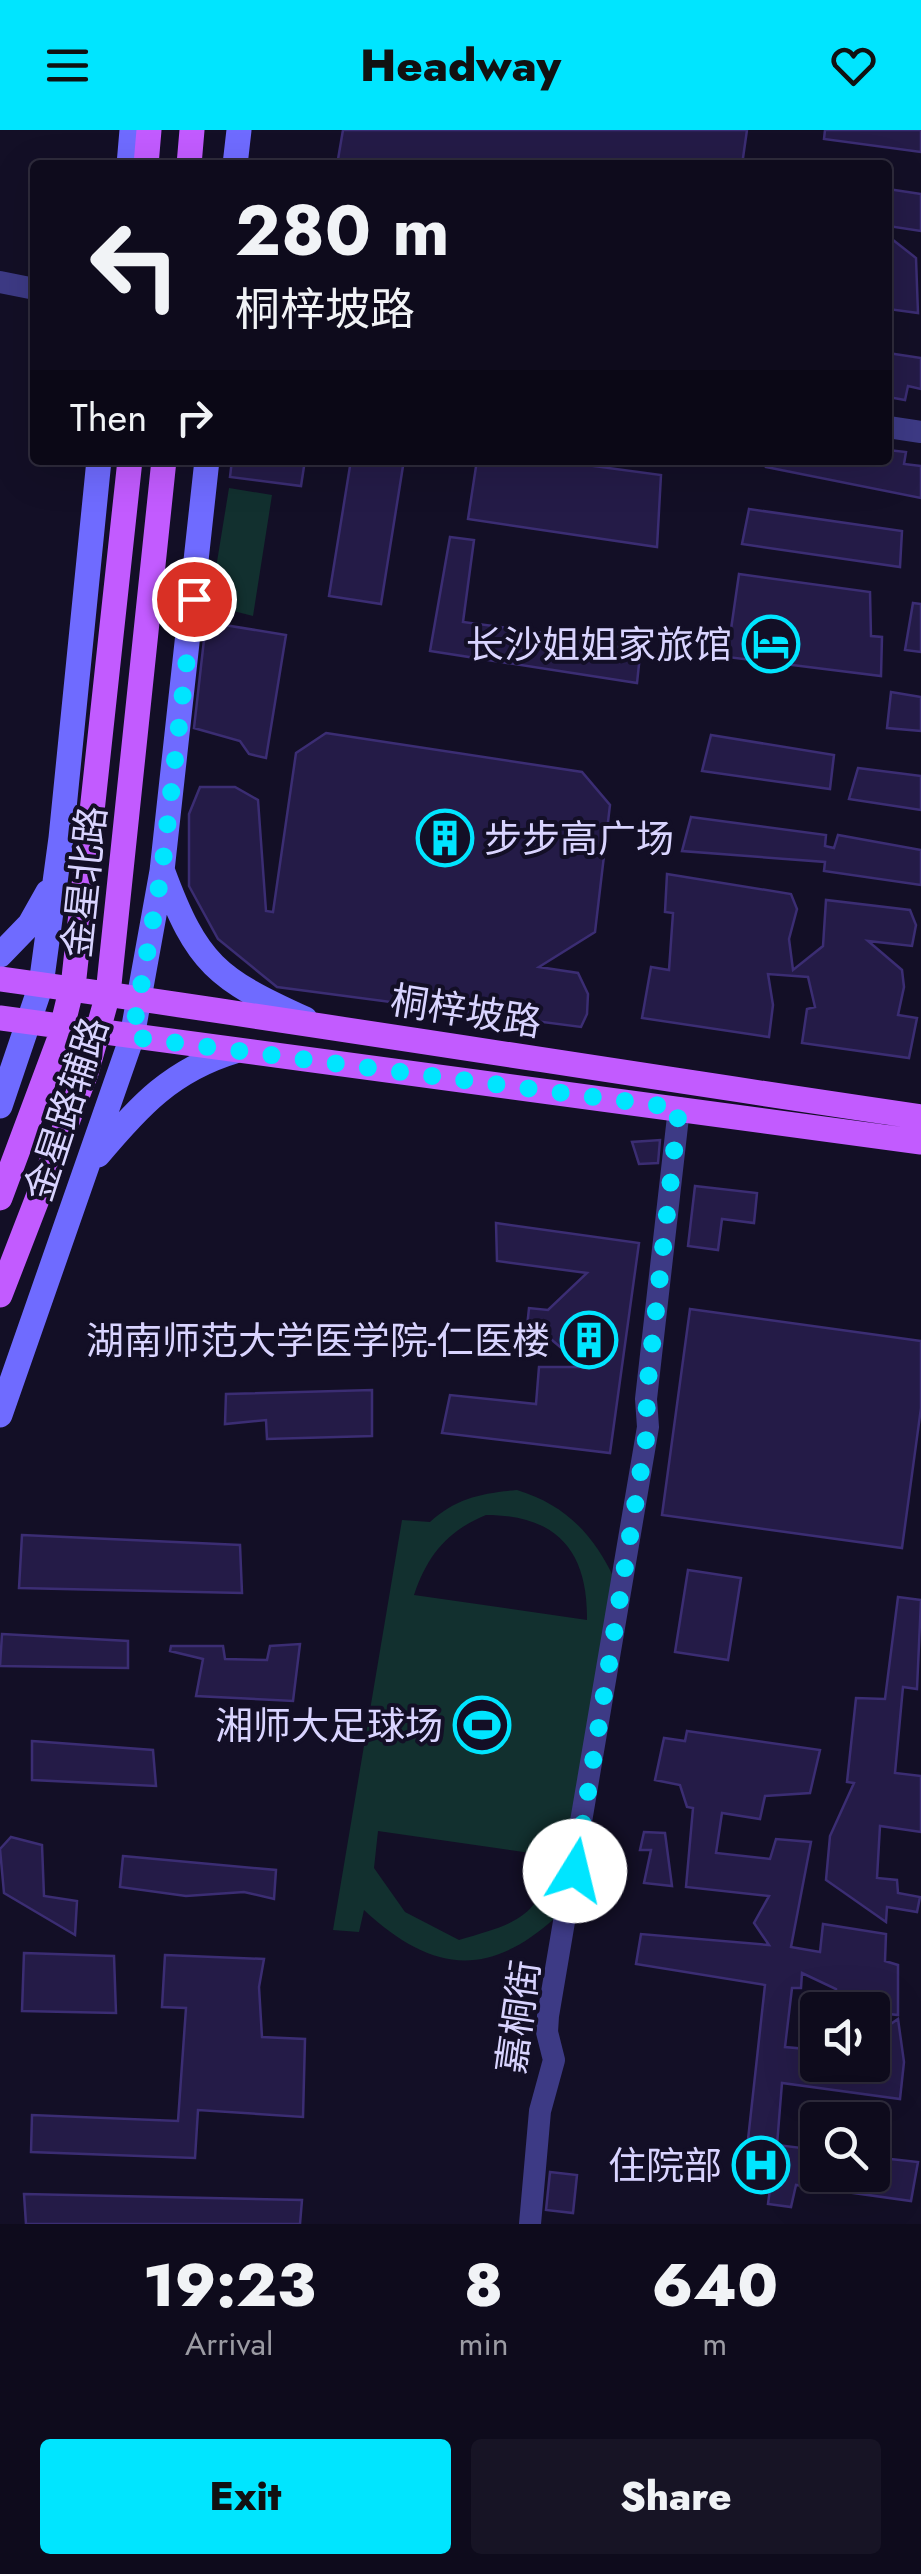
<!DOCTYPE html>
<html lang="en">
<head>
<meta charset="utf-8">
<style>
  body { margin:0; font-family:Jost,"Noto Sans SC",sans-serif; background:#171425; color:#f1f3f6; height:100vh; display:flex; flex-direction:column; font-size:38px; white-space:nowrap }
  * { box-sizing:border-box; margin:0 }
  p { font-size:32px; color:#9b9ba3 }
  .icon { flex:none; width:55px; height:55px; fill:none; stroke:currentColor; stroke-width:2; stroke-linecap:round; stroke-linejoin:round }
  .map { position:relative; height:2094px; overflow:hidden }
  .panel { display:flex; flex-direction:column; background:#0e0b1c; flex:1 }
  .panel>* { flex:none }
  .top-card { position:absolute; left:30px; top:30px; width:862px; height:305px; border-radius:10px; box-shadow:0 10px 40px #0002,0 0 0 2px #2e2b3b; background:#0e0b1c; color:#f1f3f6; overflow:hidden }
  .tools { position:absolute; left:800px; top:1862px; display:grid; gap:20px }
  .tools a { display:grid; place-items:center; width:90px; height:90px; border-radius:10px; background:#0e0b1c; box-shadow:0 10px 40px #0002,0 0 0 2px #2e2b3b; font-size:50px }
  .pin { position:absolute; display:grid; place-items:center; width:85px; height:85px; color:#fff; margin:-42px; border:5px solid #fff; border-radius:50%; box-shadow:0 2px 10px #0007 }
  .me { position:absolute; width:110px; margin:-55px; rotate:9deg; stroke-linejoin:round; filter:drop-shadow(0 0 8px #0008) }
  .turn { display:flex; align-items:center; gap:35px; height:210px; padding:0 40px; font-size:45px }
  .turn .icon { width:130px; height:130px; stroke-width:2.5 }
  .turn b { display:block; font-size:70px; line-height:85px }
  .then { display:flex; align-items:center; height:95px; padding:0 40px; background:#0003; gap:20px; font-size:38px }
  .eta { display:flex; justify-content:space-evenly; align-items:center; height:170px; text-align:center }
  .eta b { font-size:60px; font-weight:800; line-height:70px }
  .action { display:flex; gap:20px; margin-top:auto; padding:20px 40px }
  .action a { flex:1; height:115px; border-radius:10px; background:#00e5ff; color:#111; font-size:40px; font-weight:800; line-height:115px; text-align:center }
  .action a+a { background:#171425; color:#f1f3f6 }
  header { display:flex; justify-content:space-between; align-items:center; height:130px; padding:0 40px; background:#00e5ff; color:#111; font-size:45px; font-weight:800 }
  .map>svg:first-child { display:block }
  .green { fill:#12302f; fill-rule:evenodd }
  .building { fill:#241b47; stroke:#3b2d73; stroke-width:2.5 }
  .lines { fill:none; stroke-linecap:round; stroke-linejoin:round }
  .street { stroke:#3d3a85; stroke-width:22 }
  .secondary { stroke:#6f6bff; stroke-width:25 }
  .primary { stroke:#c25bff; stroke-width:25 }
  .route { stroke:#00e5ff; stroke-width:18; stroke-dasharray:0 32.4 }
  .labels { text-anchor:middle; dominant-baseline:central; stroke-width:8; stroke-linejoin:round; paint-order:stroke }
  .poi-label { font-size:38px; fill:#d9d4ff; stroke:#130f26; text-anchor:end }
  .street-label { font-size:38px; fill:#d9d4ff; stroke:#130f26 }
</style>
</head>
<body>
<header><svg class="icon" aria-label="menu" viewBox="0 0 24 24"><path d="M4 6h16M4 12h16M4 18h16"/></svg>Headway<svg class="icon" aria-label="heart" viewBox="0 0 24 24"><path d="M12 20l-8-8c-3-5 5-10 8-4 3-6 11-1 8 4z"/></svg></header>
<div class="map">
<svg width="921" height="2094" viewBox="0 0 921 2094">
  <rect width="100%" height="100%" fill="#130f26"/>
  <path class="green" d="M229 358 272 365 253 486 210 475Z
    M517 1360C566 1375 594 1405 615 1450L555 1788C485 1851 429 1840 364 1780L359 1802 333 1800 402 1390 430 1392C456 1368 482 1363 517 1360ZM486 1385C556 1385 588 1420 587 1490L414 1465C427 1426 447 1401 486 1385ZM378 1701 551 1726C543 1788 514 1794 459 1810L405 1782 374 1738Z"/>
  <path class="building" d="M343 0H747L742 35H337Z
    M825 0H921V22L824 9Z
    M888 59 921 64V101L888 96Z
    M888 106 916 128 918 183 888 179Z
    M888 223 921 228V259L908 256 905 270 888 267Z
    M888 320 906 322 904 334 921 336V368L766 337 767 330H888Z
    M232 330H305L301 356 230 347Z
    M351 330 403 336 381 474 329 466Z
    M477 330H549L661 345 657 417 468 389Z
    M749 379 902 401 900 437 742 414Z
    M450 407 474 410 463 492 641 516 637 553 430 521Z
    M739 444 870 462 871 506 882 507 881 546 727 527Z
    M913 473 921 474V522L905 520Z
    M206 492 286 505 266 628 249 624 240 611 194 598Z
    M891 562 921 567V601L887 598Z
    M326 603 582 642 610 675 595 802 539 837 578 843 588 864 587 884 581 897 277 857 218 809 189 756V684L200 657H235L258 670 266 781 273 782 296 623Z
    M711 605 834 625 830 659 702 641Z
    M858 638 921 646V680L849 669Z
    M691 687 826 705 825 716 834 718 838 705 921 720V755L824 741 825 732 682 721Z
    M667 744 791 764 797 779 789 809 793 840 823 816 826 770 910 780 916 795 912 816 868 811 902 840 904 857 898 885 917 888 909 928 802 913 807 879 815 877 808 847 768 844 773 875 769 907 642 888 651 837 669 840 673 783 665 782Z
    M660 1010 658 1033 639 1034 632 1012Z
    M695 1056 757 1063 754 1093 722 1089 718 1120 688 1116Z
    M496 1093 639 1113 610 1323 442 1303 450 1265 536 1274 539 1237H584L540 1200 527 1197 529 1178 548 1180 587 1143 497 1131Z
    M690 1179 921 1211V1278L902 1418 662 1385Z
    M372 1260V1306L267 1309 266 1290 225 1294 226 1264Z
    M22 1405 240 1415 242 1463 19 1458Z
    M688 1440 741 1448 728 1530 675 1522Z
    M898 1467 921 1470 917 1559 903 1557 895 1643 921 1646V1702L880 1696 877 1748 897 1750 898 1763 920 1767 917 1782 887 1777 886 1792 826 1750 830 1706 854 1653 847 1652 856 1568 885 1569Z
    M2 1504 128 1511V1538L0 1536Z
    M300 1514 293 1571 196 1566 203 1529 170 1521 171 1516H223L225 1529 267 1530 270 1516Z
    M687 1601 820 1620 810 1663 765 1666 760 1689 722 1683 716 1723 770 1729 776 1709 811 1712 791 1817 820 1822 823 1794 886 1804 885 1831 898 1835V1885L836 1878V1859L802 1843 801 1858H792L785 1917 818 1920V1935H872V1907L898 1889 904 1932 900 1969 782 1953 777 2015 818 2020V2045H872V2027L918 2032 911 2071 796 2055 791 2077 768 2074 770 2059 743 2055 765 1855 636 1834 641 1804 769 1815 754 1793 769 1766 686 1757 693 1678 687 1677 680 1655 655 1650 664 1608 685 1611Z
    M32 1611 153 1620 156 1656 32 1650Z
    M644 1702 665 1703 672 1756 644 1753 651 1720H640Z
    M11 1707 42 1715 44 1766 77 1771 75 1805 4 1763 0 1719Z
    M123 1726 276 1740 274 1769 244 1762 186 1766 120 1757Z
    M24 1823 114 1826 116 1883 22 1881Z
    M165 1825 264 1829 259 1857 262 1907 305 1909 303 1987 198 1980 195 2028 31 2022 32 1985 178 1991 186 1878 162 1877Z
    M550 2042 577 2045 573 2083 546 2080Z
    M24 2064 302 2070 300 2094H26Z"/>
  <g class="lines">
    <path class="street" d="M0 152 35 159
      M888 297 921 302
      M530 2094 540 1981 554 1930 547 1902 548 1886 648 1297 646 1269 679 978"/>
    <path class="secondary" d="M129 35 132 0
      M235 35 239 0
      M163 742C197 834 217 849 305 889
      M0 825 30 794 48 762
      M0 976 41 855 61 708 99 330
      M98 1025C139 976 172 940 235 921
      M0 1285 132 907 162 741 207 330"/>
    <path class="primary" d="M146 35 149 0
      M189 35 192 0
      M0 849C308 892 614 942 921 987
      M0 888 921 1012
      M0 1068 59 910 74 848 130 330
      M0 1165 86 943 108 864 164 330"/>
  </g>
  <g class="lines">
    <path class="route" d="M194 469 162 740 132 907 679 978 646 1268 648 1297 575 1741"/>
  </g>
  <defs>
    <g id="hotel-ring" transform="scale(2.875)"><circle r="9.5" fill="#130f26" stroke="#00e5ff" stroke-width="1.5"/><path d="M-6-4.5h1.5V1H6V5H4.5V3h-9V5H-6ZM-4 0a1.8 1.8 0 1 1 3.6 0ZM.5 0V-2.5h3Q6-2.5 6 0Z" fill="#00e5ff"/></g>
    <g id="building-ring" transform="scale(2.875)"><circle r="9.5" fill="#130f26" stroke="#00e5ff" stroke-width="1.5"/><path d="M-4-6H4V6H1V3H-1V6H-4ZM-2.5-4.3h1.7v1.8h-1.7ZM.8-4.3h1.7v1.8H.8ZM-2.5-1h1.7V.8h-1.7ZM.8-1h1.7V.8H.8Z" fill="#00e5ff"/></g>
    <g id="stadium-ring" transform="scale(2.875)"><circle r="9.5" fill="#130f26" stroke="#00e5ff" stroke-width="1.5"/><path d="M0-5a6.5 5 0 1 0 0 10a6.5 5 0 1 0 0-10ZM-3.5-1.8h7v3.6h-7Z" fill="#00e5ff"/></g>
    <g id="hospital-ring" transform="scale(2.875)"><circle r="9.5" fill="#130f26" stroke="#00e5ff" stroke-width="1.5"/><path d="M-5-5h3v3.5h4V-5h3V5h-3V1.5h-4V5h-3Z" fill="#00e5ff"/></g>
  </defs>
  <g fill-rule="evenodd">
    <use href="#hotel-ring" x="771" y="514"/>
    <use href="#building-ring" x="445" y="708"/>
    <use href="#building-ring" x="589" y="1210"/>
    <use href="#stadium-ring" x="482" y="1595"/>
    <use href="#hospital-ring" x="761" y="2035"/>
  </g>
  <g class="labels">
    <g class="poi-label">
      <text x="732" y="514">长沙姐姐家旅馆</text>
      <text x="484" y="708" text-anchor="start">步步高广场</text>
      <text x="550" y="1210">湖南师范大学医学院-仁医楼</text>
      <text x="443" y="1595">湘师大足球场</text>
      <text x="722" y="2035">住院部</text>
    </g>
    <g class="street-label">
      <text transform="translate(84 752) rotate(-84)">金星北路</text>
      <text transform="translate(466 881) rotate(9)">桐梓坡路</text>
      <text transform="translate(66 979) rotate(-72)">金星路辅路</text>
      <text transform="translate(518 1887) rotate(-82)">嘉桐街</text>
    </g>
  </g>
</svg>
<div class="tools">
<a><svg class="icon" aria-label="sound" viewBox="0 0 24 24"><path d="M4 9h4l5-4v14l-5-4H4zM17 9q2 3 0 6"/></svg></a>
<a><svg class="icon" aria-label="search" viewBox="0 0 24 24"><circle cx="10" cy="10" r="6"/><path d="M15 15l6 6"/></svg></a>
</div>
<div class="pin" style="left:194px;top:469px;background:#d93025"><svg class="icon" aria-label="arrive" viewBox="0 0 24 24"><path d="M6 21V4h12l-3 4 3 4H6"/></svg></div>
<svg class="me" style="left:575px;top:1741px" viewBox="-20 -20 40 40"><circle r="19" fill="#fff"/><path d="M0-13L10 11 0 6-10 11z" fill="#00e5ff"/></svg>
<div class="top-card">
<div class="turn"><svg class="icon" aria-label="left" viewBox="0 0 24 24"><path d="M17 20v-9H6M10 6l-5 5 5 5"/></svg><div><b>280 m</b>桐梓坡路</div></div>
<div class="then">Then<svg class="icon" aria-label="right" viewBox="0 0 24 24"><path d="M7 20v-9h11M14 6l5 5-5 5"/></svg></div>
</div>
</div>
<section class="panel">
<div class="eta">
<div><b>19:23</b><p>Arrival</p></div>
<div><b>8</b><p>min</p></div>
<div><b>640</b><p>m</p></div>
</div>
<div class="action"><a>Exit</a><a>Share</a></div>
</section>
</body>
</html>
